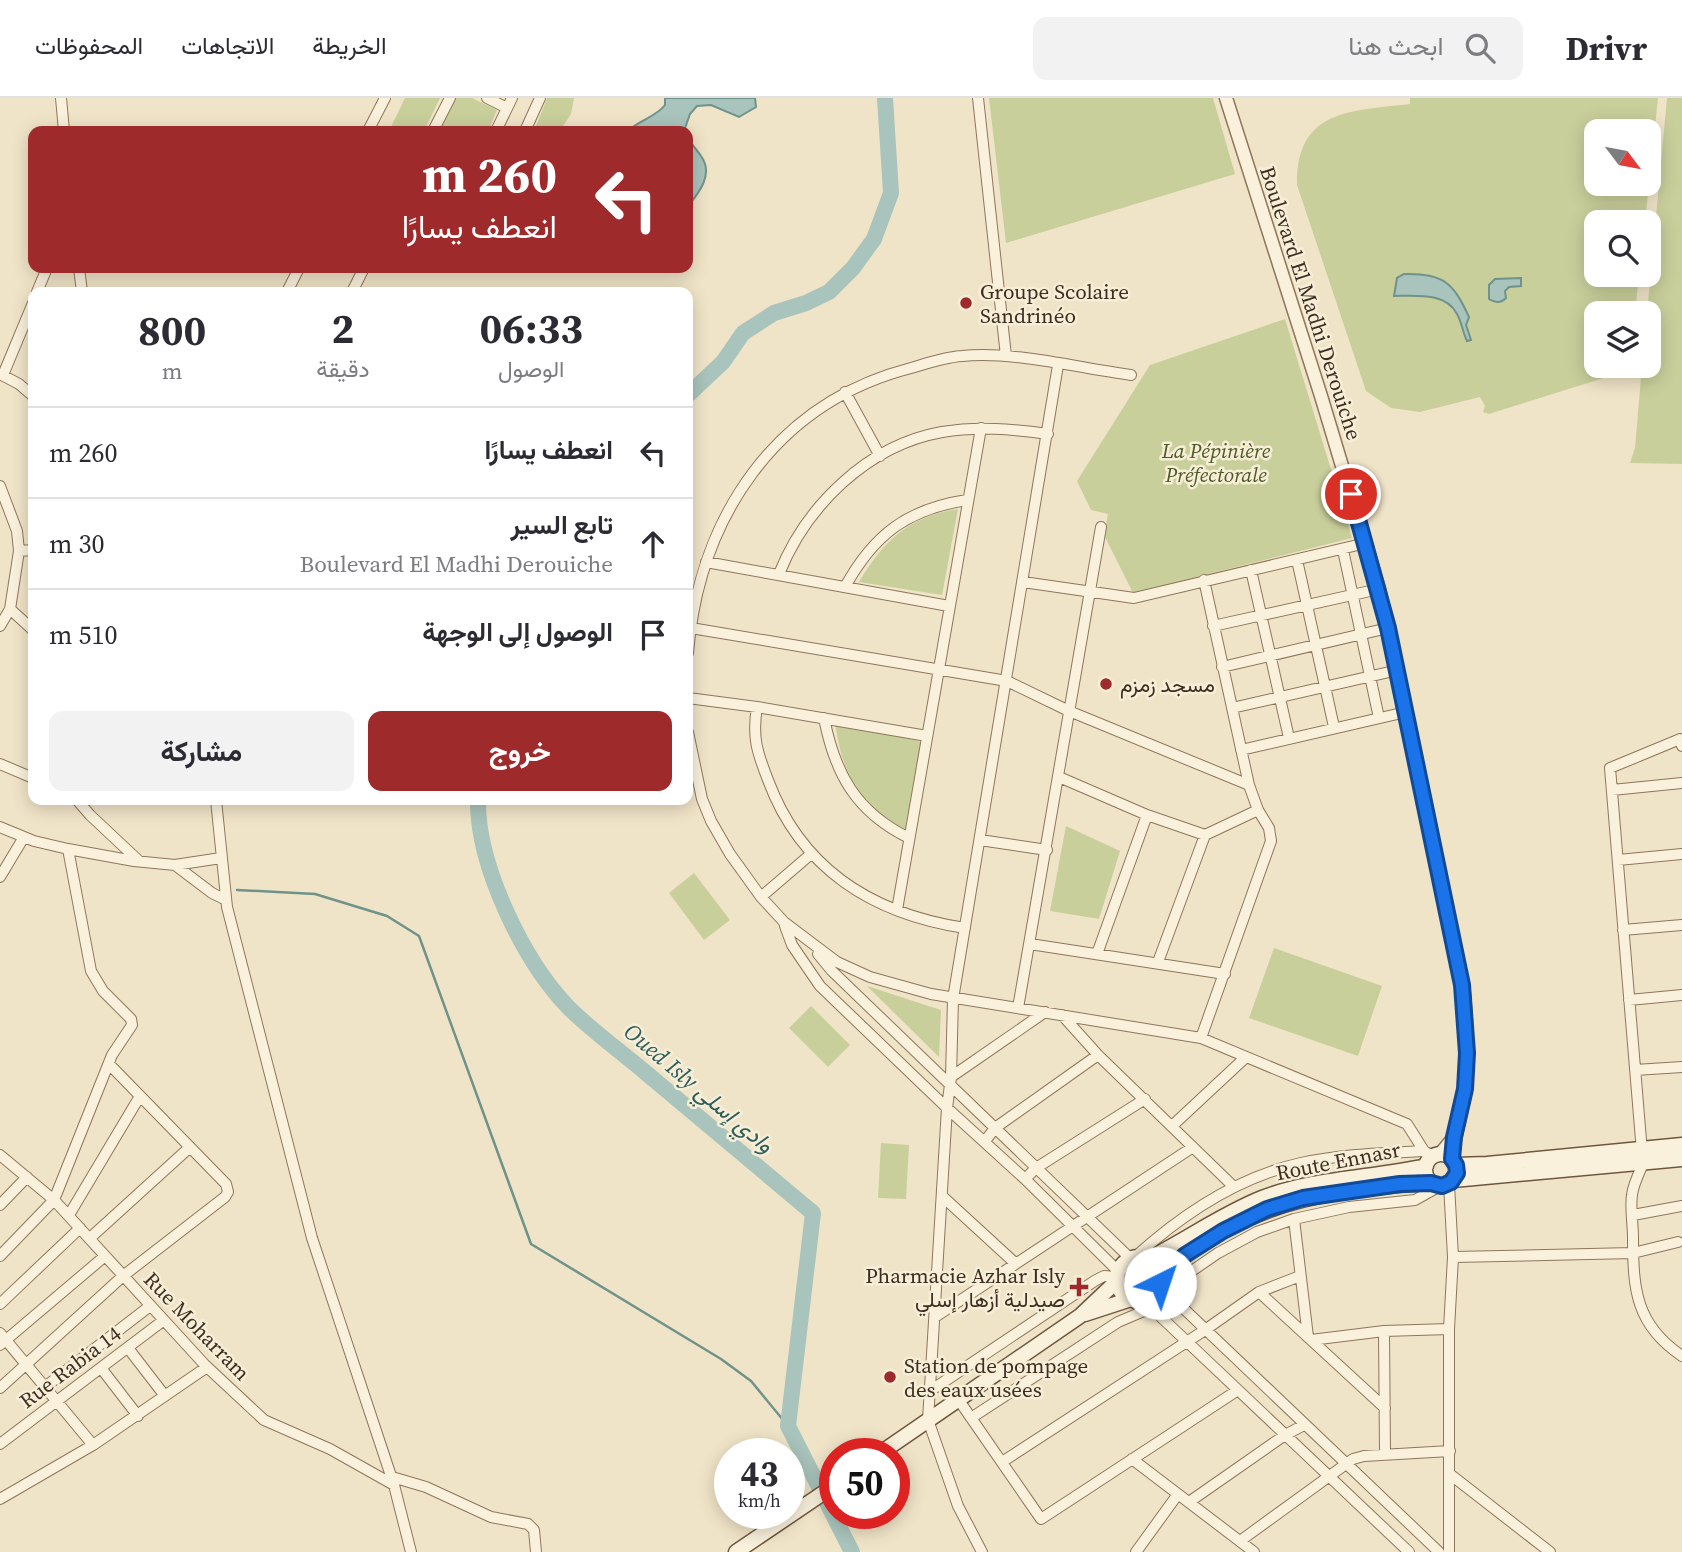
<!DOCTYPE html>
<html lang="ar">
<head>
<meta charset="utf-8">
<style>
  body { margin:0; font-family:"Source Serif 4",Vazirmatn,serif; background:#f2f2f3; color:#2b2b33; direction:rtl; height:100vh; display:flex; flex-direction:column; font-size:26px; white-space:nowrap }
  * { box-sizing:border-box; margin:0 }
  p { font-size:23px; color:#7c7c81 }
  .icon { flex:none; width:38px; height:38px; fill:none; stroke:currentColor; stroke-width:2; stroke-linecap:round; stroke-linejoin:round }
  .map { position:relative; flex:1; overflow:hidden; direction:ltr }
  .details { position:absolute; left:28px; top:189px; width:665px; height:518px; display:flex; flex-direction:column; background:#fff; border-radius:14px; box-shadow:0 4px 18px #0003; direction:rtl }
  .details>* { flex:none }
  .banner { position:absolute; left:28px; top:28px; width:665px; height:147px; border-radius:14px; box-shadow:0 4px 18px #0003; direction:rtl; background:#9e2a2b; color:#fff; overflow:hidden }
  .needle { width:46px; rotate:122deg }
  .tools { position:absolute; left:1584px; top:21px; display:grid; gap:14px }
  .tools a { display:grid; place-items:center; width:77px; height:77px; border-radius:14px; background:#fff; box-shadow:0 4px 18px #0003; font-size:35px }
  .speed { position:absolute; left:714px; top:1340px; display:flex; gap:14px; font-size:35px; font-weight:700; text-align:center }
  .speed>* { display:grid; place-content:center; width:91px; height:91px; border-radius:50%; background:#fff; box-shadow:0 4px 18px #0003; line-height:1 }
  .speed small { font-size:18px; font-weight:400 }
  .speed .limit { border:10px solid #d22; background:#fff; color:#111 }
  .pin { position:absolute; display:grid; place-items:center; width:60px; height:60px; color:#fff; margin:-30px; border:4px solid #fff; border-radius:50%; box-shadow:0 2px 7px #0007 }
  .me { position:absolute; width:77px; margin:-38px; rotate:41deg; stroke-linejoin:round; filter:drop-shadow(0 0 5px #0008) }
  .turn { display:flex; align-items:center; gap:24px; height:147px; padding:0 21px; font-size:32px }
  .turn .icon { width:91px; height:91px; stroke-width:2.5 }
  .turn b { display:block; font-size:49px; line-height:60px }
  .eta { display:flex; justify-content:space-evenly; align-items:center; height:119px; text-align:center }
  .eta b { font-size:42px; font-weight:700; line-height:49px }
  .cta { display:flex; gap:14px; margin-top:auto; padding:14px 21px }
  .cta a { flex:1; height:80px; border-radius:14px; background:#9e2a2b; color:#fff; font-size:28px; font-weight:700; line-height:80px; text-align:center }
  .cta a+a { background:#f2f2f3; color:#2b2b33 }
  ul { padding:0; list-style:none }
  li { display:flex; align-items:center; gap:21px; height:91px; padding:0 21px; border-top:2px solid #e1e1e2 }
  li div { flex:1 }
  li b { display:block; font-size:26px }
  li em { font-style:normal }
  header { display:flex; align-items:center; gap:42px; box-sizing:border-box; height:98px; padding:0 35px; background:#fff; border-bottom:2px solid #e1e1e2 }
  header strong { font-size:33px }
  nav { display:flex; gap:38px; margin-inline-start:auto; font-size:24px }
  .search { width:490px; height:63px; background:#f2f2f3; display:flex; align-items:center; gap:18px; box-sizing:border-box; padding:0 24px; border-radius:14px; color:#7c7c81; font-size:26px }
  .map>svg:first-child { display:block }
  .green { fill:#c9cf9b; fill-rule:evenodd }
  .water { fill:#a9c4bc; stroke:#6f938a; stroke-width:2 }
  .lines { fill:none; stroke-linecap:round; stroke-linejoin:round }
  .stream { stroke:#6f938a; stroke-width:2.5 }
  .river { stroke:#a9c4bc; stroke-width:16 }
  .minor-casing { stroke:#8d765c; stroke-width:12 }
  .tertiary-casing { stroke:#8d765c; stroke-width:15 }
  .secondary-casing { stroke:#6f573f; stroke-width:17 }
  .minor { stroke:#faf1dc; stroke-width:10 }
  .tertiary { stroke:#faf1dc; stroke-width:12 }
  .secondary { stroke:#faf1dc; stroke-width:14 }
  .route-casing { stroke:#114b97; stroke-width:18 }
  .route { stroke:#1a73e8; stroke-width:12 }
  .poi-dot { fill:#9e2a2b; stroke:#f7eed8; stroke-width:2.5 }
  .labels { text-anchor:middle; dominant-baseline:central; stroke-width:5; stroke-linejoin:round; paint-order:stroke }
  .poi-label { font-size:21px; fill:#3d2e20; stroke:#f7eed8; text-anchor:start }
  .street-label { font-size:21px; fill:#3d2e20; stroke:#f7eed8 }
  .park-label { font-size:21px; font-style:italic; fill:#4d5a26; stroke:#f7eed8 }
  .water-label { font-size:23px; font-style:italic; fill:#2f5d5a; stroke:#f7eed8 }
</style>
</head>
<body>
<header>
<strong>Drivr</strong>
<div class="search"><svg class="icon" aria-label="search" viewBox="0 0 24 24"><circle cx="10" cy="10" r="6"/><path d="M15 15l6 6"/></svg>ابحث هنا</div>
<nav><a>الخريطة</a><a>الاتجاهات</a><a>المحفوظات</a></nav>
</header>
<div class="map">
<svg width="1682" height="1454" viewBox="0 0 1682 1454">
  <rect width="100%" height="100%" fill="#f0e4c8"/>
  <path class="green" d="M405 0H440L424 33H389Z
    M456 0H472L497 12 488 33H439Z
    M547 0H574L571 16 560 33H534Z
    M989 0H1213L1235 76 1006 145Z
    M1410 0H1658L1645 124H1596V177H1639L1635 215H1596V268H1629V272L1489 316 1483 314 1485 308 1480 299 1420 314 1391 310 1366 293 1297 87C1296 11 1351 13 1410 6ZM1596 33H1648V86H1596Z
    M1667 0H1682V366L1630 365 1635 350 1642 268H1648L1647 215Z
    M1285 221 1352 440 1133 495 1104 437 1108 416 1091 412 1077 383 1150 267Z
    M958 411 942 497 859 484C883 443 910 418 958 411Z
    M834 621 921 644 905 731C879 719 853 692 844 664 839 651 837 635 834 621Z
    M1066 728 1120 753 1099 821 1050 813Z
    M694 775 730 822 704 842 669 795Z
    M1274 850 1382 888 1358 958 1249 920Z
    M867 888 941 912 939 959Z
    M811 908 850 947 828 969 789 930Z
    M881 1045 909 1047 906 1101 878 1100Z"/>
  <path class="water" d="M665 0H755L756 9 739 19 711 7 697 8 690 16 684 33H628C639 22 656 19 665 7Z
    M688 40C692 47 697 52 701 58 714 76 699 95 688 108Z
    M1404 176C1443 175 1453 184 1469 219L1466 227 1471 242 1467 243C1463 235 1462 225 1457 216 1446 194 1415 198 1394 198L1397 180Z
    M1521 180V188L1509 189 1505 193 1506 200C1501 205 1495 205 1489 201V187L1495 181Z"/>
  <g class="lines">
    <path class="stream" d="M237 792 315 796 387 818 419 838 531 1146 721 1261 751 1283 788 1328"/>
    <path class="river" d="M688 297 723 264 743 235 774 215 806 205 829 194 853 170 874 141 891 95 885 0
      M478 702C477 767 523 862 568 909 591 932 620 953 645 974 701 1021 757 1068 813 1115L788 1328 852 1454"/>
    <g class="minor-casing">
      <path id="minor" d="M61 0 64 33
        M487 0 507 10
        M978 0 1006 258
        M368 33 385 0
        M433 33 450 0
        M496 33 512 0
        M525 33 540 0
        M79 170 82 194
        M37 194 47 170
        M287 194 299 170
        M352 194 364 170
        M0 276 19 286 33 298
        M3 277 33 205
        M845 294 880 358
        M0 388 17 433 19 453
        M1343 452 1379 620
        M1297 462 1334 629
        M706 464 949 508
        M1251 472 1289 640
        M779 476C806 408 868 347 942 334 978 328 1012 331 1048 336
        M1023 484 1134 500 1366 445
        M845 489C874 436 908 411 967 402
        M10 511 33 532
        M0 528 10 511 19 453 33 452
        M1213 528 1379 491
        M691 530 1007 583 1069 613 1249 687
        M688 555C699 420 775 305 911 270 928 265 945 259 962 258 1015 253 1078 270 1131 277
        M1222 569 1388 530
        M688 600 757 609 927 638
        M757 609C752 639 757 654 768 682 801 771 873 816 965 830
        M1232 610 1398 572
        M824 620C835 676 856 714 909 740
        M688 634 702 701 711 723 730 756 761 799 784 824 837 864 870 879 931 896 1201 940 1407 1026 1424 1053
        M1682 648 1680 641 1610 670 1643 1066C1639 1075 1633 1087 1632 1097 1630 1110 1633 1126 1633 1140 1633 1192 1636 1227 1682 1258
        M1241 652 1406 614
        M0 666 33 680
        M1059 679 1147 717 1205 737 1258 712
        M1612 692 1682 685
        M77 702 90 717 139 763
        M216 702 227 809 312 1140 394 1387 411 1454
        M0 729 34 743 68 751 134 763 175 767 221 760
        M980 742 1047 752
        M1618 762 1682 756
        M175 767 212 795 226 802
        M0 779 24 739
        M761 799 811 756
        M897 812 981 330
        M785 828 792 847 820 888 947 1010 1025 1081 1118 1173
        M1623 832 1682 827
        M1030 846 1225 876
        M818 856 832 873 1131 1161
        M1097 856 1147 717
        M1158 864 1205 737
        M1629 902 1682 897
        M1018 910 1101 429
        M1062 917 1098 957 1234 1089
        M1201 940 1271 743 1269 730 1258 712 1249 687 1204 482
        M1635 972 1682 969
        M951 979 1045 914
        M1172 1028 1246 959
        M985 1043 995 1030 1098 957
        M0 1057 54 1102 205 1267 264 1322 330 1351 394 1387
        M1025 1081 1036 1070 1145 1001
        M1449 1086 1453 1159 1449 1231V1454
        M942 1098 1015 1165
        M0 1107 27 1079
        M69 1117 140 998
        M1633 1117 1682 1108
        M1294 1121 1308 1239
        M90 1140 189 1050
        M0 1158 54 1102 112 957 132 927 131 921 103 893 91 873 68 751
        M1453 1159 1633 1155 1678 1144
        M1134 1160C1181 1117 1239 1079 1301 1065 1342 1056 1383 1055 1424 1053L1433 1058
        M1161 1189 1439 1454
        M1259 1194 1385 1310
        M1143 1202 1409 1454
        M0 1206 80 1130
        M935 1219 1193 1049
        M1384 1233 1385 1356
        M0 1235 93 1347
        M1311 1242 1384 1233 1449 1231
        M0 1247 105 1158
        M128 1250 165 1298
        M101 1270 138 1318
        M45 1289 150 1208
        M0 1290 123 1178 225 1099 228 1094 226 1086 109 966
        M930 1293 1096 1182 1104 1178 1117 1179
        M958 1301 1041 1421 1238 1292
        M971 1320 1118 1224 1151 1210 1168 1197 1183 1179 1218 1155 1257 1134 1294 1121 1349 1109 1415 1102 1440 1088
        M0 1346 164 1222
        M1132 1361 1254 1454
        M1002 1364 1205 1232 1259 1194 1300 1178
        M1451 1377 1550 1454
        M392 1379 426 1389 491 1419 528 1426 534 1432 536 1454
        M0 1401 93 1347 207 1269
        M1189 1404 1285 1337 1304 1327
        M1240 1443 1353 1361 1364 1358 1450 1353
        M982 1454 958 1408 928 1322 947 1010 951 979 953 901 1058 267
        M1136 1454 1178 1396"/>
    </g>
    <g class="tertiary-casing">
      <path id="tertiary" d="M1226 0 1321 298 1379 491 1463 887C1466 922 1469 957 1465 991 1462 1015 1454 1037 1452 1061
        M1440 1056 1454 1039"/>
    </g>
    <g class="secondary-casing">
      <path id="secondary" d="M1425 1072a16 16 0 1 1 32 0a16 16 0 1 1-32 0Z
        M1456 1067 1487 1066 1682 1047
        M1453 1082 1682 1061
        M1117 1181a22 22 0 1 1 44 0a22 22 0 1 1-44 0Z
        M1148 1161C1186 1142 1222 1116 1262 1100 1313 1080 1372 1080 1426 1068
        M1161 1182C1169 1174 1177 1163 1187 1155 1259 1102 1344 1089 1431 1085
        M1085 1216 1131 1201
        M879 1356 1080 1218 1117 1183
        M736 1454 835 1387"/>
    </g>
    <use href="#minor" class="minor"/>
    <use href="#tertiary" class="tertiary"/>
    <use href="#secondary" class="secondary"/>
  </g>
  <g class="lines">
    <g class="route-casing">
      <path id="route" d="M1160 1185 1185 1157 1223 1133 1267 1111 1303 1100 1400 1086 1431 1085 1442 1088 1451 1084 1457 1075 1456 1067 1452 1061 1454 1039 1465 991 1467 955 1462 887 1388 530 1351 396"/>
    </g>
    <use href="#route" class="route"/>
  </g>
  <g class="poi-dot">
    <circle cx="966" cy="205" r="7"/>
    <circle cx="1106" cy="586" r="7"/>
    <path d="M1075.5 1178.5h7v7h7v7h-7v7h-7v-7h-7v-7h7z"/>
    <circle cx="890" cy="1279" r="7"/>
  </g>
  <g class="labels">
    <g class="poi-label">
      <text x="980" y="193">Groupe Scolaire<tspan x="980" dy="24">Sandrinéo</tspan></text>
      <text x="1120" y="586">مسجد زمزم</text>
      <text x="1065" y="1177" text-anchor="end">Pharmacie Azhar Isly<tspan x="1065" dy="24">صيدلية أزهار إسلي</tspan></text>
      <text x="904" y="1267">Station de pompage<tspan x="904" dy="24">des eaux usées</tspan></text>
    </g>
    <g class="street-label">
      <text transform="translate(1311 205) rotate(72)">Boulevard El Madhi Derouiche</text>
      <text transform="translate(1338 1063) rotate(-11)">Route Ennasr</text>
      <text transform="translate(197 1228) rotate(46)">Rue Moharram</text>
      <text transform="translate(70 1269) rotate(-37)">Rue Rabia 14</text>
    </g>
    <g class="park-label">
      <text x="1216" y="352">La Pépinière<tspan x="1216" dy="24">Préfectorale</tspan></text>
    </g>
    <g class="water-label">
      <text transform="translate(699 990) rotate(40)">Oued Isly وادي إسلي</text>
    </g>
  </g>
</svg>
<div class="tools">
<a><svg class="needle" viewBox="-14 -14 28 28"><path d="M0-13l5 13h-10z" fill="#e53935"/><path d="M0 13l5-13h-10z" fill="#7c7c81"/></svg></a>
<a><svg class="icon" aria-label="search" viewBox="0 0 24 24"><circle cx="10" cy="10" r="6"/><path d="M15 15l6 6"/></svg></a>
<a><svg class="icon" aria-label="layers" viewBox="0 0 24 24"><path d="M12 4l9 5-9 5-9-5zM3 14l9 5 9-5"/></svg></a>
</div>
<div class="speed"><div>43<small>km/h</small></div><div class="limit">50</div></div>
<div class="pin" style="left:1351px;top:396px;background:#d93025"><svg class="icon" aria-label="arrive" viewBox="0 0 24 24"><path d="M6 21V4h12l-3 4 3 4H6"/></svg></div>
<svg class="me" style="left:1160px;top:1185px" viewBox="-20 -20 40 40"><circle r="19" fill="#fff"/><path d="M0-13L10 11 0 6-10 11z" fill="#1a73e8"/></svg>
<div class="banner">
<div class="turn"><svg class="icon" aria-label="left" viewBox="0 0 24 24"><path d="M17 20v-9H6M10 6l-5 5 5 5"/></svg><div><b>260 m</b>انعطف يسارًا</div></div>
</div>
<section class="details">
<div class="eta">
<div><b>06:33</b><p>الوصول</p></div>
<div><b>2</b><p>دقيقة</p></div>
<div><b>800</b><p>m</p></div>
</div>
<ul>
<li><svg class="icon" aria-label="left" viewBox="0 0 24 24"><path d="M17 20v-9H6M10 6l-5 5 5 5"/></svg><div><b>انعطف يسارًا</b></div><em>260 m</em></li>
<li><svg class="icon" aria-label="ahead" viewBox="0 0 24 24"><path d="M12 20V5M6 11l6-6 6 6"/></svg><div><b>تابع السير</b><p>Boulevard El Madhi Derouiche</p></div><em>30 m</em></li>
<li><svg class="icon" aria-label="arrive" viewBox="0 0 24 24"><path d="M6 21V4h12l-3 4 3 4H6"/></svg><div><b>الوصول إلى الوجهة</b></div><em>510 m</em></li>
</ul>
<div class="cta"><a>خروج</a><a>مشاركة</a></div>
</section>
</div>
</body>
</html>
